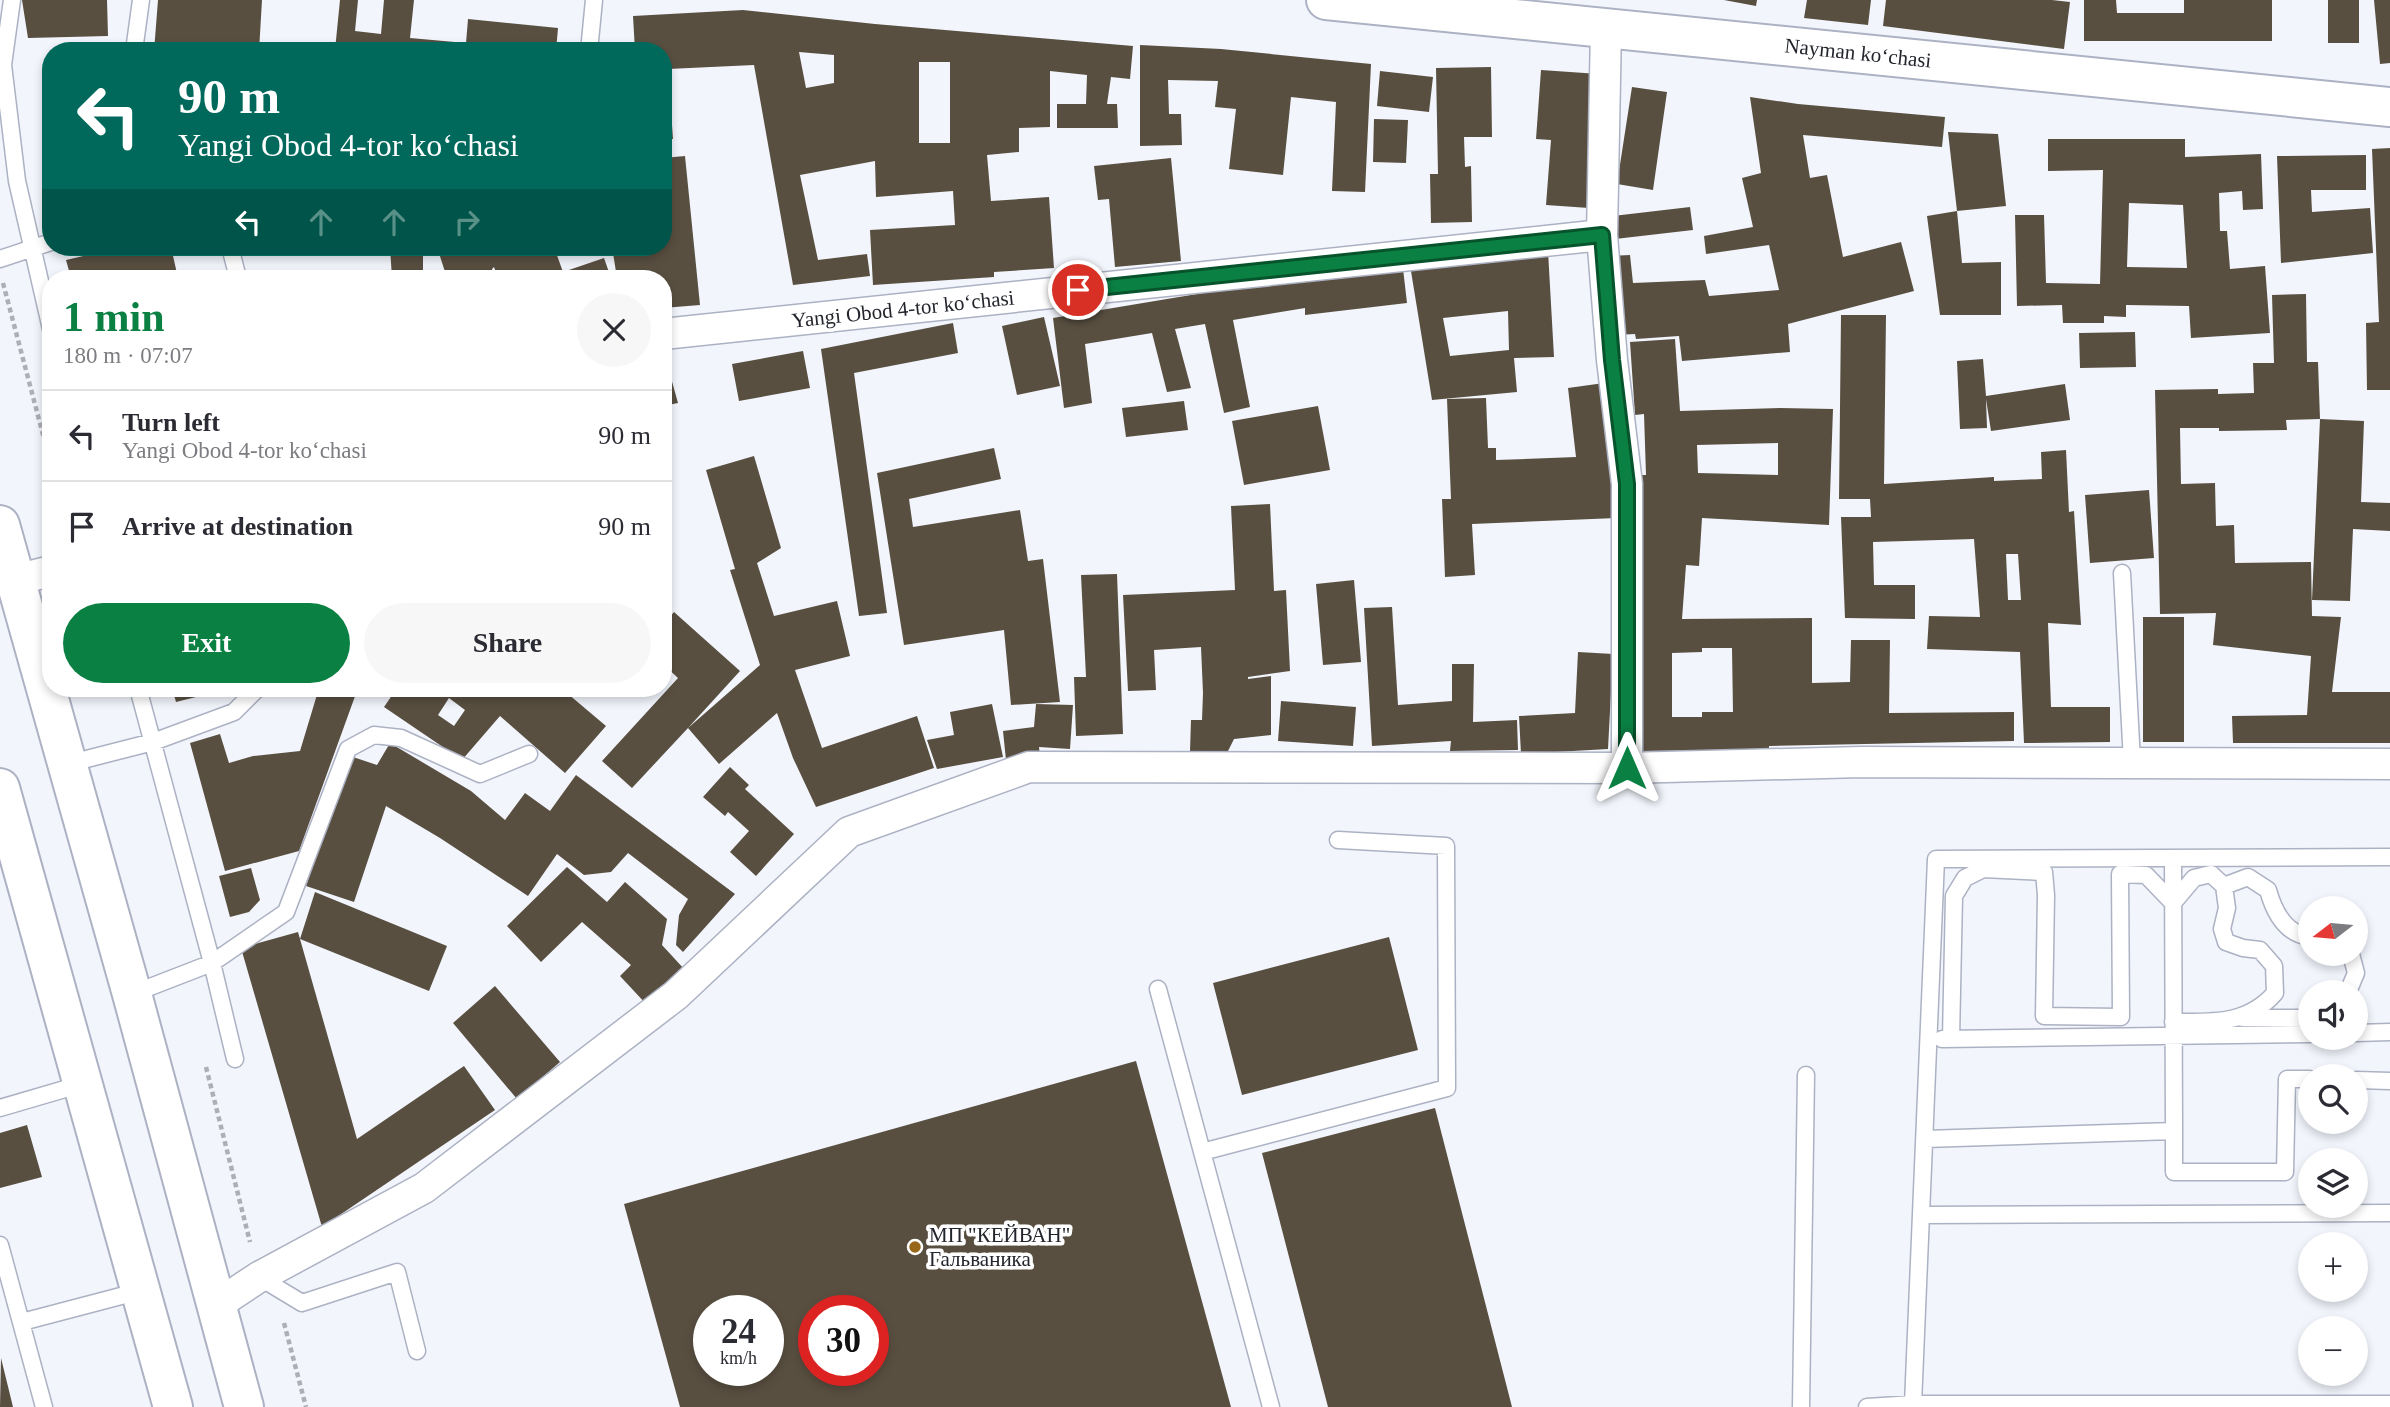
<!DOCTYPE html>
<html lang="en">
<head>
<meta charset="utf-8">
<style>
  body { margin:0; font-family:Georgia,serif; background:#f7f7f7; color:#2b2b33; height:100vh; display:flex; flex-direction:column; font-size:26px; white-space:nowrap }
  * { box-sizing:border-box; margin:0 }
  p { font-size:23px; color:#7c7c81 }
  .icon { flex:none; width:38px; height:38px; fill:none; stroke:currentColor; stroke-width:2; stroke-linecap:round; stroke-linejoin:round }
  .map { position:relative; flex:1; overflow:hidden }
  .drawer { position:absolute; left:42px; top:270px; width:630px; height:427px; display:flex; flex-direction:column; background:#fff; border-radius:28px; box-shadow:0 4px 10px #0003 }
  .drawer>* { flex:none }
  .guide { position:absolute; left:42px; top:42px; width:630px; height:214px; border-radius:28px; box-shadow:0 4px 10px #0003; background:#00695c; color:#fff; overflow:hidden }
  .needle { width:46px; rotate:254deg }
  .tools { position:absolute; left:2298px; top:896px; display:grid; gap:14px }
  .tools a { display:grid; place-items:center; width:70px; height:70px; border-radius:50%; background:#fff; box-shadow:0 4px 10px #0003; font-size:35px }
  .speed { position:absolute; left:693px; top:1295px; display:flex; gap:14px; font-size:35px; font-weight:700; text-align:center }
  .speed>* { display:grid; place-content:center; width:91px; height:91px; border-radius:50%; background:#fff; box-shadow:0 4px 10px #0003; line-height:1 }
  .speed small { font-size:18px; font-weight:400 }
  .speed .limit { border:10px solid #d22; background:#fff; color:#111 }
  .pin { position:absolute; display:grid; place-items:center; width:60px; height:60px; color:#fff; margin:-30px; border:4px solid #fff; border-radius:50%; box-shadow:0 2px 7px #0007 }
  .me { position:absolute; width:77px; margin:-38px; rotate:0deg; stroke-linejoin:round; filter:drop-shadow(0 0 5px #0008) }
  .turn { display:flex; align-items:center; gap:24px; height:147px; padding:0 21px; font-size:32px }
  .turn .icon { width:91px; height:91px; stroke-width:2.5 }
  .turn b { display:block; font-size:49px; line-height:60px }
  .lanes { display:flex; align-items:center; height:66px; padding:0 21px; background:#0003; justify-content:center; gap:35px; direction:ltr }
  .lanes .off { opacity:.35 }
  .round { display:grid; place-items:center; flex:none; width:74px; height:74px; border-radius:37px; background:#f7f7f7 }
  .summary { display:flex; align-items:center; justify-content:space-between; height:119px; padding:0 21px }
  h1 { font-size:42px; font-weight:800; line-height:52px; color:#0b8043 }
  .action { display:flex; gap:14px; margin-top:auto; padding:14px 21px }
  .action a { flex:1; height:80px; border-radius:42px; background:#0b8043; color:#fff; font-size:28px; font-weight:800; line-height:80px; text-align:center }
  .action a+a { background:#f7f7f7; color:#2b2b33 }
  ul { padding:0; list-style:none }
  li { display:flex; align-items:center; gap:21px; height:91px; padding:0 21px; border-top:2px solid #e1e1e2 }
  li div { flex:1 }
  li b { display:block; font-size:26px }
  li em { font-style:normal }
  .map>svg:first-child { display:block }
  .building { fill:#594f41; fill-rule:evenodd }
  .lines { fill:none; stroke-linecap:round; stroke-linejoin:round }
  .service-casing { stroke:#acb2c3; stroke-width:19 }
  .minor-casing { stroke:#acb2c3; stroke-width:33 }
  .secondary-casing { stroke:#acb2c3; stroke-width:42 }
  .path { stroke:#adafb6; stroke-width:4.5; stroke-dasharray:5 3.5; stroke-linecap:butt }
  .service { stroke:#fff; stroke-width:16 }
  .minor { stroke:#fff; stroke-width:30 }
  .secondary { stroke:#fff; stroke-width:38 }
  .route-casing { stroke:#07532c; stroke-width:18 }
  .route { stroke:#0b8043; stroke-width:12 }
  .poi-dot { fill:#99671a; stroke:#fff; stroke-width:2.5 }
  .labels { text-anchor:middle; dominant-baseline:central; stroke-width:7; stroke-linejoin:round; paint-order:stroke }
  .street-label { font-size:21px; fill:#23252c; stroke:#fff }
  .poi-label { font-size:21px; fill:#23252c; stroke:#fff; text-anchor:start }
</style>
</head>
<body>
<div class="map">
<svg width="2390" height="1407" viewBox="0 0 2390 1407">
  <rect width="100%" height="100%" fill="#f2f5fc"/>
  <path class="building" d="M22 0H107L108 36 28 38Z
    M158 0H262L259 51H154Z
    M340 0H358L355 31 381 34 384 0H414L410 38 466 43 468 19 558 28 556 51 335 50Z
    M1724 0H1757L1756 6Z
    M1807 0H1871L1868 25 1804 18Z
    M1886 0H2052L2070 2 2064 49 1883 26Z
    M2084 0H2116L2117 13H2184V0H2272V41H2084Z
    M2328 0H2359V43H2328Z
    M2374 0H2390V63L2380 64Z
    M743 10 875 24 1133 46 1130 79 1111 77 1107 104H1117L1118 128H1057V104H1086L1087 75 1050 71V127L1019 128V152L987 155 991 201 1049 197 1054 268 994 272V277L873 285 870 230 955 225 953 191 876 197 875 161 800 175 818 260 867 254 870 276 793 285 754 65 668 69 673 139H663V51H635L633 16ZM799 52 834 55V83L806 88ZM919 62H950V143H919Z
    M1140 45 1221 49 1371 64 1365 192 1332 191 1336 102 1291 97 1283 175 1229 169 1236 109 1215 107 1218 81 1168 80 1169 114H1181L1182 145 1140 146Z
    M1491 67 1492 137H1464L1465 167 1471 166 1472 222 1431 223 1430 174H1438L1436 68Z
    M1541 70 1599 74 1589 208 1546 205 1551 140 1536 139Z
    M1380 71 1433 77 1429 112 1377 106Z
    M1632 87 1667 92 1653 190 1617 184Z
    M1750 97 1798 104 1945 117 1942 147 1803 135 1810 178 1827 175 1843 257 1901 242 1914 291 1788 324 1790 352 1682 361 1679 336 1636 339 1635 334 1615 335 1609 256 1630 255 1633 283 1705 280 1709 296 1779 290 1769 245 1706 254 1704 236 1753 227 1742 178 1761 173Z
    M1374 119 1408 120 1406 163 1373 162Z
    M1948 132 1998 134 2006 206 1957 211Z
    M2048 139H2185V157L2261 154 2263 209 2243 210 2242 191 2219 193 2220 231H2227L2230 269 2265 266 2270 333 2191 338 2189 306 2126 305V317L2104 316V323H2063L2062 305 2017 306 2015 215H2044L2046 283 2100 284 2103 170 2048 171ZM2129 203 2183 205 2187 268 2127 267Z
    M2390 148V390H2367L2366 323 2379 322 2372 149Z
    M2366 155V190H2311L2312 212 2370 208 2373 253 2281 263 2277 156Z
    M685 156 700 305 663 308V278H617L612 247H663V158Z
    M1171 158 1181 261 1115 267 1109 199 1098 200 1094 166Z
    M1690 207 1693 230 1615 239 1613 216Z
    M1957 211 1962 263 2001 262V315H1940L1927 216Z
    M122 247H171L178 278H71L66 260Z
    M390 247H423V278H392Z
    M437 247H554L563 272 604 258 611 278H498L494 267 492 269 494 278H447Z
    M1548 251 1554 357 1514 358 1517 392 1432 400 1410 265ZM1508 311 1509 350 1450 356 1443 318Z
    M1402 260 1407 303 1305 315V308L1233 320 1250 407 1224 413 1205 324 1175 329 1191 388 1167 392 1152 333 1085 344 1092 403 1064 408 1053 318Z
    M2306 294 2307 362H2318L2320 419 2364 421 2361 502 2390 503V531L2353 529 2350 601 2312 600 2320 419 2286 420 2287 430 2219 431V428H2180L2181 484 2215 483 2216 526 2234 525 2235 563 2311 562 2312 616 2341 617 2332 692H2390V743H2233L2232 716 2307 715 2311 656 2213 645 2216 613 2160 614 2155 390 2218 389V394L2254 393 2253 363H2274L2272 295Z
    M1841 315H1886L1884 484 1994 477V481L2042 479 2041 452 2066 450 2069 512 2074 511 2081 625 2048 623 2051 707H2110V742L2024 743 2020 652 1927 649 1929 616 1980 617 1974 539 1873 542 1874 585H1915V619L1845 618 1841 517H1871L1870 499H1839ZM2006 554H2018L2021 600H2008Z
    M1044 317 1060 386 1017 395 1002 326Z
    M953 323 958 353 854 373 887 613 859 616 821 349Z
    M2135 332 2136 367 2080 368 2079 333Z
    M1675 339 1680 411 1780 408 1833 409 1829 525 1702 518 1699 566 1686 565 1682 619 1812 618V683L1850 682 1851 640H1890L1889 713 2014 712V741L1769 746V750L1633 751V620L1641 475H1646L1644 414 1635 415 1630 342ZM1778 443V475L1698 473 1697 445ZM1702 648H1732L1733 712H1702V717H1672V653L1702 652Z
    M803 351 810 388 739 401 732 364Z
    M1983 359 1986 396 2065 384 2070 420 1991 431 1986 399 1987 428 1960 429 1957 361Z
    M666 360 678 403 663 406V361Z
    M1604 383 1617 518 1472 524 1475 575 1445 577 1442 499H1451L1447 399 1486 398 1488 448H1496V460L1576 457 1568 388Z
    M1184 401 1188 430 1126 437 1122 408Z
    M1318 406 1330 470 1244 485 1232 421Z
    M994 448 1001 479 909 499 913 527 1020 510 1028 561 1043 559 1060 702 1011 705 1004 630 904 645 877 473Z
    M754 456 781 548 757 563 774 616 837 601 850 656 795 670 822 748 917 716 934 768 816 807 793 758 777 713 719 764 688 728 632 788 602 761 678 678 663 664V616L668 619 674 612 740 671 688 728 760 665 730 570 735 569 706 470Z
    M2149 490 2154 558 2090 563 2085 495Z
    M1270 504 1274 591 1286 590 1290 671 1248 677V679L1271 676V735L1234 739 1227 753 1190 751 1191 720H1202L1203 693 1201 647 1154 650 1156 690 1128 691 1123 595 1235 590 1231 506Z
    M1117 574 1123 734 1076 736 1074 677H1086L1081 575Z
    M1354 580 1361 662 1323 665 1316 584Z
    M1392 607 1398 705 1452 701V664H1474L1473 722 1517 720 1518 750 1450 751 1451 741 1372 746 1364 608Z
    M2143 617H2184V742H2143Z
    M1578 652 1613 654 1608 749 1521 754 1519 716 1575 713Z
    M172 688H207L208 694 176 702Z
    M319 688H358L299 851 225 871 190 743 220 734 229 763 253 756 300 751Z
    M397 688H561L606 726 565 773 500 716 462 760 384 707ZM449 698 465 710 454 726 438 715Z
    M1281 701 1356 707 1353 746 1278 741Z
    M992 704 1003 757 937 769 927 740 954 735 950 712Z
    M1036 704 1073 705 1070 749 1039 747 1040 756 1006 760 1003 731 1034 727Z
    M390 743 471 791 505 820 525 793 550 811 576 775 735 894 683 952 676 945 679 915 688 899 628 853 611 872 584 875 557 854 528 896 440 838 386 806 354 902 306 886 350 756 377 765Z
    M730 767 749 785 745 789 794 834 756 876 730 852 749 831 728 812 725 816 703 797Z
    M567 867 607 902 625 882 667 919 662 945 685 970 647 1005 620 976 631 965 582 922 541 962 507 926Z
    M251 868 260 900 249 912 230 917 219 876Z
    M315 892 447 946 429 991 300 939Z
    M298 932 357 1139 464 1066 495 1110 322 1227 241 948Z
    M1389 937 1418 1050 1242 1095 1213 983Z
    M495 986 560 1062 517 1099 453 1023Z
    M1136 1061 1231 1407H680L624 1204ZM709 1311H768V1370H709ZM814 1311H873V1370H814Z
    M1435 1108 1512 1407H1328L1262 1153Z
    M27 1125 42 1177 0 1188V1133Z
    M1 1358 13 1407H0Z"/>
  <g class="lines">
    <g class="service-casing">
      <path id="service" d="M12 0 3 65 17 181 51 329
        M134 51 141 0
        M589 51 594 0
        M230 247 238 278
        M0 259 51 242
        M2122 573 2132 762
        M138 688 212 963 235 1059
        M67 764 153 742 234 712 258 688
        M2390 857 1936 859 1913 1404H2390
        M2224 886 2248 877 2268 890C2274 912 2285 934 2310 937
        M1158 989 1271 1407
        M2348 992 2356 973 2351 954
        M132 994 212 963 286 912 348 749 374 735 401 738 480 774 529 754
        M2243 1018H2310
        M2356 1033 2390 1032
        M1951 1038 1954 896 1965 878 1983 869 2044 872 2046 895 2044 1016 2121 1017 2120 874 2146 875 2173 903 2194 878 2211 874 2224 886 2227 908 2222 929 2226 942 2243 948 2260 950 2274 966 2275 993C2247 1025 2212 1022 2173 1022
        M1942 1039 2310 1034
        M2356 1080 2390 1081
        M0 1108 82 1084
        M2174 1131V1172H2285L2287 1079H2310
        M1925 1139 2174 1131 2173 858
        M1202 1152 1447 1088 1446 846 1338 840
        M1922 1215 2390 1213
        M0 1245 44 1407
        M259 1277 302 1303 397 1272 417 1351
        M22 1322 140 1291
        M1801 1407 1806 1075
        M1867 1407 1913 1404"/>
    </g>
    <g class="minor-casing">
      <path id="minor" d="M1606 27 1602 235 1612 360 1627 484V768
        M663 334 1602 235
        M15 580 51 571
        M215 1306 259 1277 424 1188 676 995 849 832 1029 767 1627 768 1862 762 2390 764"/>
    </g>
    <g class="secondary-casing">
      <path id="secondary" d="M1326 0 2390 107
        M0 525 132 994 244 1407
        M0 788 173 1407"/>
    </g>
    <path class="path" d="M3 283 51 465
      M206 1067 250 1242
      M284 1323 306 1407"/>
    <use href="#service" class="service"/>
    <use href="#minor" class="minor"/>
    <use href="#secondary" class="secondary"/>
  </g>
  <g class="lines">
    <g class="route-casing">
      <path id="route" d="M1078 290 1602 235 1612 360 1627 484V768"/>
    </g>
    <use href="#route" class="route"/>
  </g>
  <circle class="poi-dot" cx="915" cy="1247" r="7"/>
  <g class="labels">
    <g class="street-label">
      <text transform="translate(1858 53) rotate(6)">Nayman koʻchasi</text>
      <text transform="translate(903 309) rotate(-6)">Yangi Obod 4-tor koʻchasi</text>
    </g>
    <g class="poi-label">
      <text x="929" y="1235">МП "КЕЙВАН"<tspan x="929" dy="24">Гальваника</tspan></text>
    </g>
  </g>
</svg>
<div class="tools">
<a><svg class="needle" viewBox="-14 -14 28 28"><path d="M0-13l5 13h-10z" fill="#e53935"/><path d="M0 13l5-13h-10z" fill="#7c7c81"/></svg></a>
<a><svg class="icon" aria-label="sound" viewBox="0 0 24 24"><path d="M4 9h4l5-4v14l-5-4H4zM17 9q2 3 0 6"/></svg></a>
<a><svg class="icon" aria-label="search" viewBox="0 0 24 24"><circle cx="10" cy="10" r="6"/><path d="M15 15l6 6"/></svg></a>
<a><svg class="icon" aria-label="layers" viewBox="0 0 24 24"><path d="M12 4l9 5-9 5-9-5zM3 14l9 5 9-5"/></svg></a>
<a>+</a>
<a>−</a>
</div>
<div class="speed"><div>24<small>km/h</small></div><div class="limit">30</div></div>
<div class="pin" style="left:1078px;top:290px;background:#d93025"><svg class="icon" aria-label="arrive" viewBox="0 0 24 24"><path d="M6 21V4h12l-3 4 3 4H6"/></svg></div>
<svg class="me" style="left:1627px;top:768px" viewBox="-20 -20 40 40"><path d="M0-17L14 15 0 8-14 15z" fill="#0b8043" stroke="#fff" stroke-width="4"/></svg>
<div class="guide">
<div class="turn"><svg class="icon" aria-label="left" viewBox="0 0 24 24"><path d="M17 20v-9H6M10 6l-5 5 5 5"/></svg><div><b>90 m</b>Yangi Obod 4-tor koʻchasi</div></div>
<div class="lanes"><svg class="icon" aria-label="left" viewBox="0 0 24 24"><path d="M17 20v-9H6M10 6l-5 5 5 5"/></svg><svg class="icon off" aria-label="ahead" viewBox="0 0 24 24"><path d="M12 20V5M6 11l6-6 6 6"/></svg><svg class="icon off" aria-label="ahead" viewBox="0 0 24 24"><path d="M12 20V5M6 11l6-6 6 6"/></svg><svg class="icon off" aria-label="right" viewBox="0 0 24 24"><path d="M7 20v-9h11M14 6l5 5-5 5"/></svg></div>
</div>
<section class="drawer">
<div class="summary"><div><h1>1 min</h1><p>180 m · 07:07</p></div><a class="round"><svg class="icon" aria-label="close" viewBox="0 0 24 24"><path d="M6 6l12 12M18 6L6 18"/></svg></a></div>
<ul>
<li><svg class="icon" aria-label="left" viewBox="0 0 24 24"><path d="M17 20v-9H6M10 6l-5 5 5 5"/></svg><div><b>Turn left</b><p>Yangi Obod 4-tor koʻchasi</p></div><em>90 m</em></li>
<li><svg class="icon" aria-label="arrive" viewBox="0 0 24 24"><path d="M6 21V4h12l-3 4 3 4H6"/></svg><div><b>Arrive at destination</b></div><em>90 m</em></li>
</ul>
<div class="action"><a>Exit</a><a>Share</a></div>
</section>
</div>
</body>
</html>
